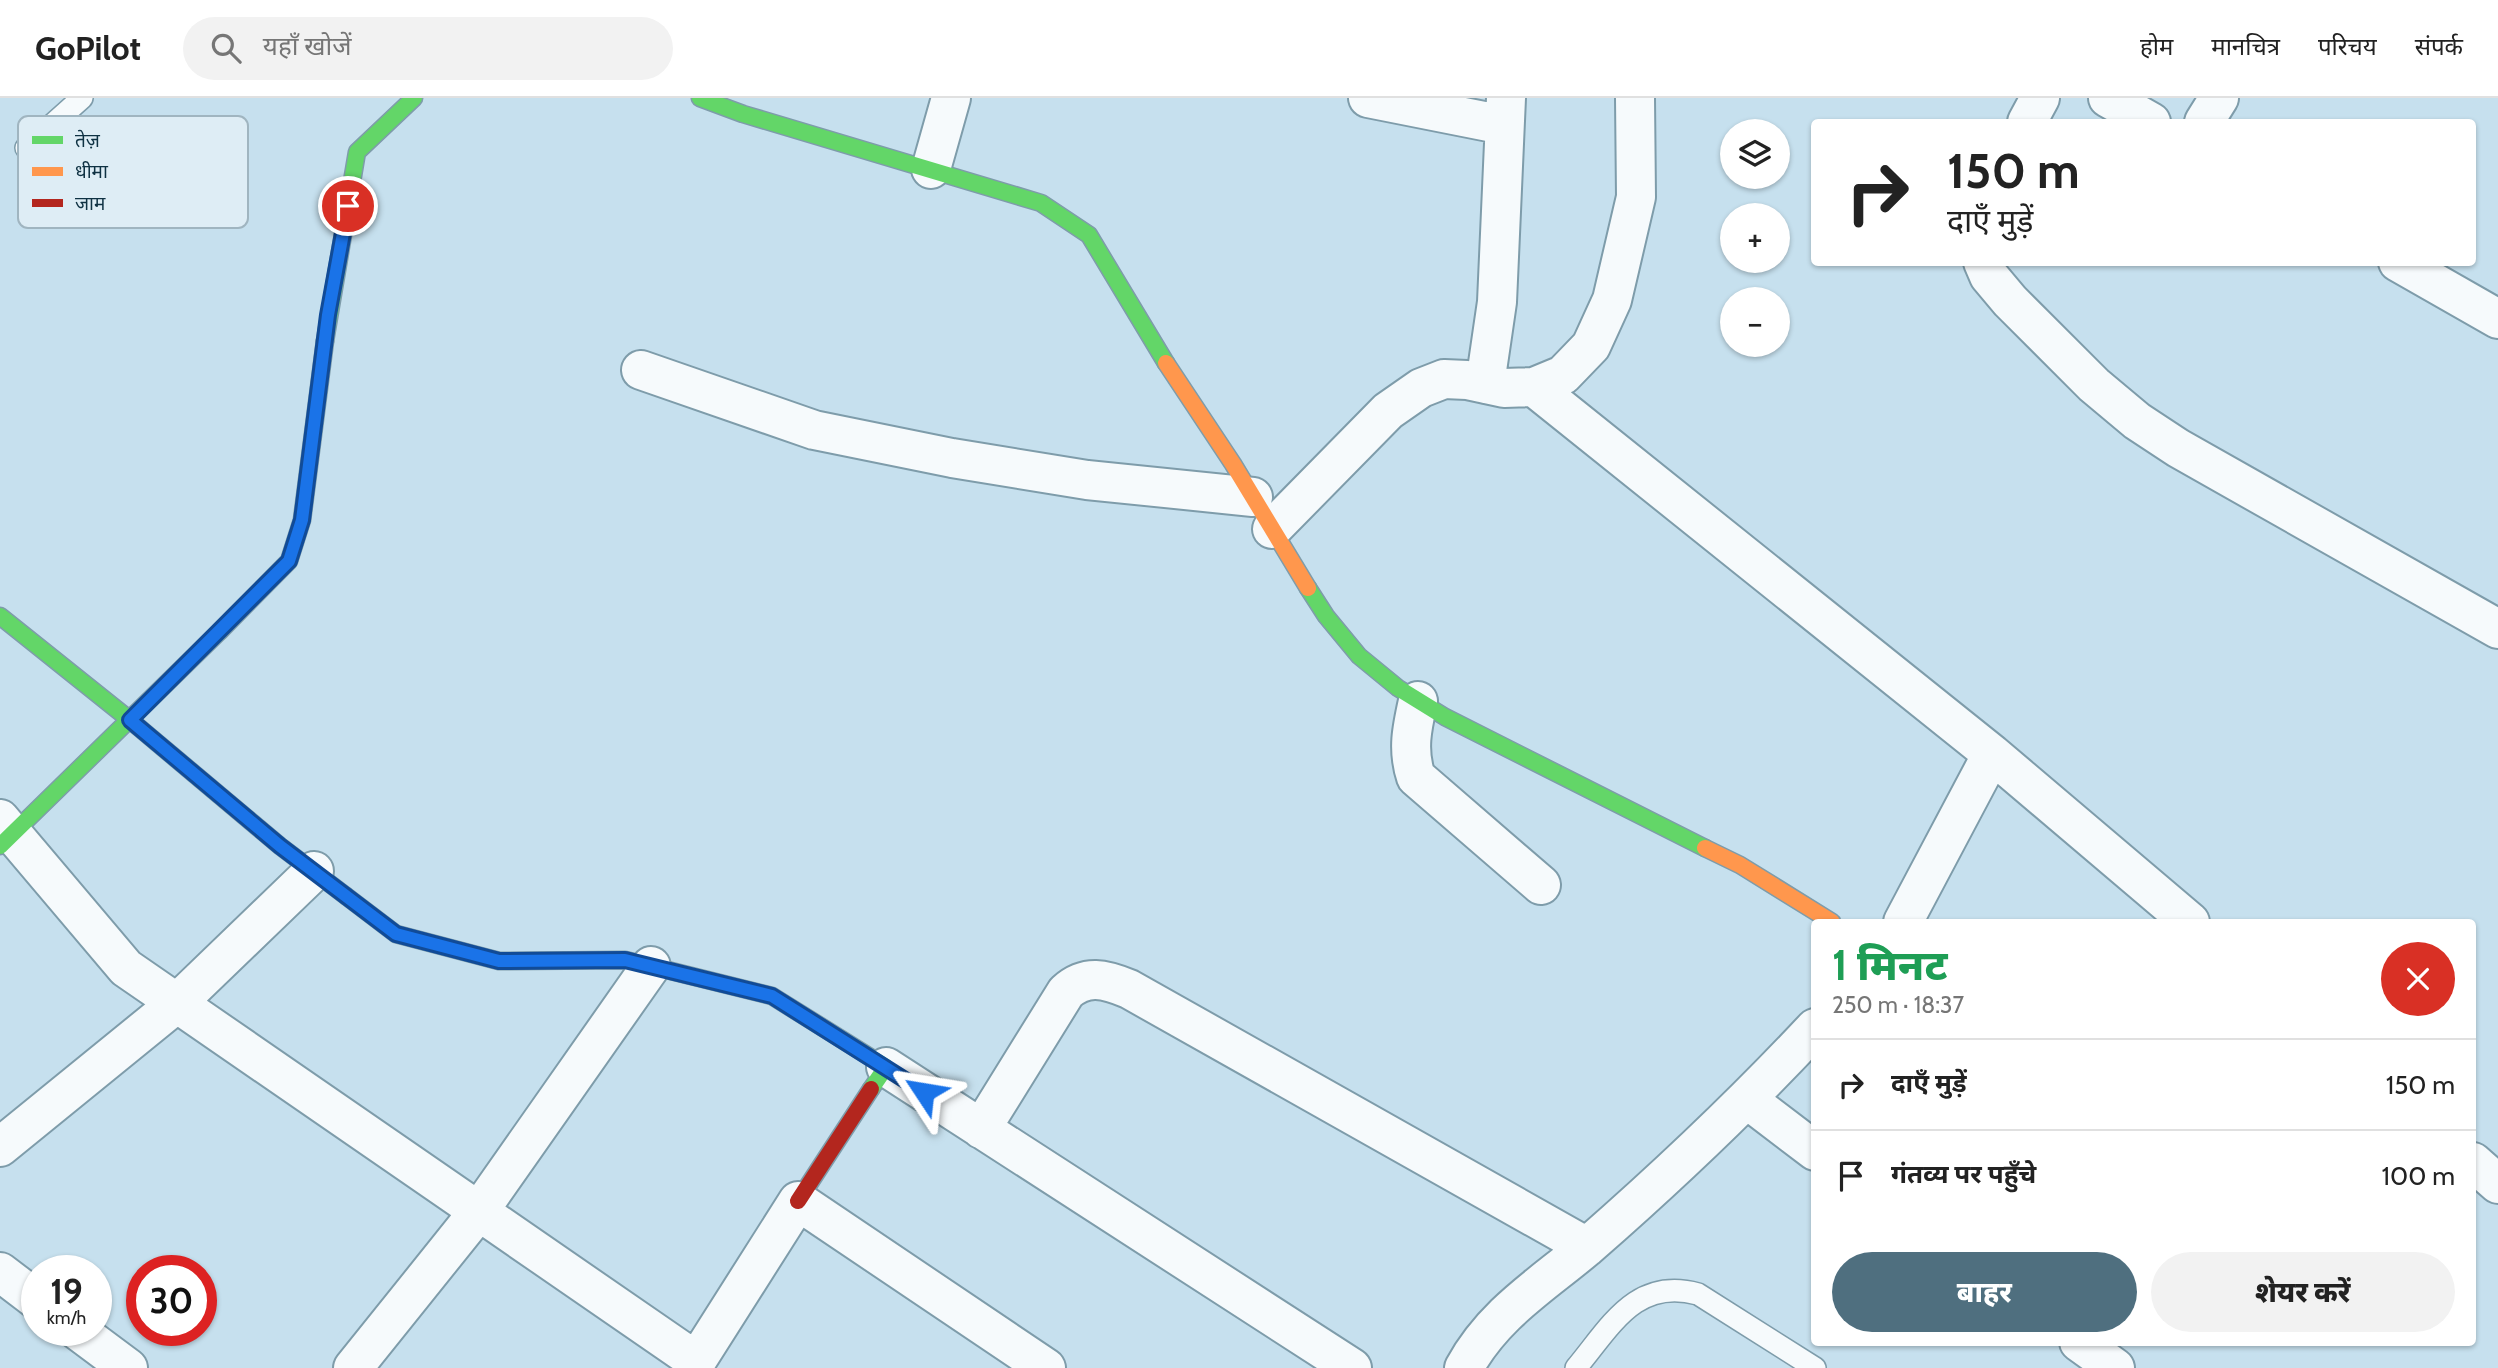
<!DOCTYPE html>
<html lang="hi">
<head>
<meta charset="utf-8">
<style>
  body { margin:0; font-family:Cabin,"Noto Sans Devanagari",sans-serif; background:#f2f2f2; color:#222; height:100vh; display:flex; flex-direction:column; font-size:26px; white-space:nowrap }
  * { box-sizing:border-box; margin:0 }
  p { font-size:23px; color:#767676 }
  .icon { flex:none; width:38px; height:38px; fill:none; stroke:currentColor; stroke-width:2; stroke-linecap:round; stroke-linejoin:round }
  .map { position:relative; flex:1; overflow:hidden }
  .sheet { position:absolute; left:1811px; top:821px; width:665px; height:427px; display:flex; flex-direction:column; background:#fff; border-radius:7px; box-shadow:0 2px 5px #0004 }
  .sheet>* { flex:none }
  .banner { position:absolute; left:1811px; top:21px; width:665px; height:147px; border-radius:7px; box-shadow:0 2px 5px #0004; background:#fff; color:#222; overflow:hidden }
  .buttons { position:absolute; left:1720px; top:21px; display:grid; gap:14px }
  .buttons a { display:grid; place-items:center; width:70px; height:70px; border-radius:50%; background:#fff; box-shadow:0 2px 5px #0004; font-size:35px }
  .speed { position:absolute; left:21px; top:1157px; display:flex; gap:14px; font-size:35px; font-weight:700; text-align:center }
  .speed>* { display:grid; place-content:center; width:91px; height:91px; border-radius:50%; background:#fff; box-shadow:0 2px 5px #0004; line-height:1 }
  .speed small { font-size:18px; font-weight:400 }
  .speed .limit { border:10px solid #d22; background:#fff; color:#111 }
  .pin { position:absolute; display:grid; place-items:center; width:60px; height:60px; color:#fff; margin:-30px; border:4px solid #fff; border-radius:50%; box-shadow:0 2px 7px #0007 }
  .me { position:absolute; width:77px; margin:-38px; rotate:303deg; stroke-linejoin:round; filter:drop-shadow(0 0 5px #0008) }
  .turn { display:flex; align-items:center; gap:24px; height:147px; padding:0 21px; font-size:32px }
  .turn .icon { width:91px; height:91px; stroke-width:2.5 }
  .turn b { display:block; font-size:49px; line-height:60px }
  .round { display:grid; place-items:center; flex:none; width:74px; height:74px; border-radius:37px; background:#f2f2f2 }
  .summary { display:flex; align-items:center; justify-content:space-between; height:119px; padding:0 21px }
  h1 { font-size:42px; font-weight:800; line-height:52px; color:#1e9e55 }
  .primary-button { display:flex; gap:14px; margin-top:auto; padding:14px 21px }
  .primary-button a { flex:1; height:80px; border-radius:42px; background:#4f6f7f; color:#fff; font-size:28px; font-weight:800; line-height:80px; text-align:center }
  .primary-button a+a { background:#f2f2f2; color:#222 }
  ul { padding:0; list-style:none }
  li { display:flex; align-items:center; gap:21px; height:91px; padding:0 21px; border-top:2px solid #e0e0e0 }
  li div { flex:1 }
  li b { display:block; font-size:26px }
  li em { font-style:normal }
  header { display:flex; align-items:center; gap:42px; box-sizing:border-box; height:98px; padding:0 35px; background:#fff; border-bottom:2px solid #e0e0e0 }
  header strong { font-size:33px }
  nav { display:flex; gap:38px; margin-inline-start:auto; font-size:24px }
  .search { width:490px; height:63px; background:#f2f2f2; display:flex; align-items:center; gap:18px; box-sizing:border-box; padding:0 24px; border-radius:38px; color:#767676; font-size:26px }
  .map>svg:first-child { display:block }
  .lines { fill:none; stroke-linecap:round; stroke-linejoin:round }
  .lane-casing { stroke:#7e9caa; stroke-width:24 }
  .street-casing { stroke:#7e9caa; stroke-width:42 }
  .fast-casing { stroke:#7e9caa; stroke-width:19 }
  .slow-casing { stroke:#7e9caa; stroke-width:19 }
  .jam-casing { stroke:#7e9caa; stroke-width:19 }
  .lane { stroke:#f6fafc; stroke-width:21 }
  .street { stroke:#f6fafc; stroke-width:38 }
  .fast { stroke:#63d668; stroke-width:16 }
  .slow { stroke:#ff974d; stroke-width:16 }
  .jam { stroke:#b3261e; stroke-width:16 }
  .route-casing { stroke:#114b97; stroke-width:18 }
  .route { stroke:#1a73e8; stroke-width:12 }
  .key { fill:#deedf5; stroke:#a0b5c0; stroke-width:2 }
  .key-label { font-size:19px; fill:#0f3243 }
</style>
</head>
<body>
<header>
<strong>GoPilot</strong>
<div class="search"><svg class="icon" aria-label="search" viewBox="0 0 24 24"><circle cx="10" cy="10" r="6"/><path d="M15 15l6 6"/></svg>यहाँ खोजें</div>
<nav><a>होम</a><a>मानचित्र</a><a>परिचय</a><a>संपर्क</a></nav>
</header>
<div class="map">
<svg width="2498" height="1270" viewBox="0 0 2498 1270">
  <rect width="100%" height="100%" fill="#c6e0ee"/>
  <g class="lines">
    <g class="lane-casing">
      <path id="lane" d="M26 50 82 0
        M1576 1270C1611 1228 1636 1179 1698 1196L1815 1270"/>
    </g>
    <g class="street-casing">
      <path id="street" d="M1368 0 1504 27
        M2108 0 2151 24
        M2027 24 2040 0
        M2204 24 2219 0
        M931 71 951 0
        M1983 164 1989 178 2010 203 2094 287 2137 323 2178 350 2498 531
        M2398 164 2498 221
        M641 272 814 332 952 360 1087 382 1253 399
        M1485 286 1497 204 1506 0
        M1534 289 1992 656 2190 824
        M1272 431 1388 313 1421 290 1444 281 1467 282 1504 290 1534 289 1563 277 1591 248 1612 202 1636 99 1635 0
        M1418 603C1412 630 1407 652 1416 679L1541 787
        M0 721 126 870 696 1263
        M1903 824 1992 656
        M886 969 1352 1270
        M1748 1002 1815 1053
        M981 1031 1066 894C1086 876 1105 881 1129 891L1587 1149
        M0 1049 177 905 314 773
        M2473 1064 2498 1086
        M0 1174 37 1202
        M77 1232 128 1270
        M2079 1244 2115 1270
        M353 1270 479 1113 651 868
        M692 1270 798 1103 1046 1270
        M1464 1270C1494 1215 1542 1187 1588 1148 1667 1079 1743 1007 1815 930"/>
    </g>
    <g class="fast-casing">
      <path id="fast" d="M700 0 743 16 1041 105 1089 137 1166 265
        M325 243 357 54 414 0
        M1308 490 1326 518 1359 558 1398 590 1445 619 1705 750
        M0 518 130 622 280 748 346 798
        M0 748 220 533
        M667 872 772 898 886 969 871 991"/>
    </g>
    <g class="slow-casing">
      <path id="slow" d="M1166 265 1233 366 1308 490
        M220 533 289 463 302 422 325 243
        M1705 750 1740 767 1832 824
        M346 798 396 836 499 863 625 862 667 872"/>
    </g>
    <g class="jam-casing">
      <path id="jam" d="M798 1103 871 991"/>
    </g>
    <use href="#lane" class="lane"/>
    <use href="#street" class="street"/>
    <use href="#fast" class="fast"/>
    <use href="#slow" class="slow"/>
    <use href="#jam" class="jam"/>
  </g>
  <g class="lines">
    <g class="route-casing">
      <path id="route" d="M348 108 328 217 302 422 289 463 130 622 280 748 396 836 499 863 625 862 772 898 924 994"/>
    </g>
    <use href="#route" class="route"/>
  </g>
  <rect x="18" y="18" width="230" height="112" rx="10" class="key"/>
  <rect x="32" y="38" width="31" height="8" fill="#63d668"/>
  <rect x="32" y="69" width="31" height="9" fill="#ff974d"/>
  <rect x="32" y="101" width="31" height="8" fill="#b3261e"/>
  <g class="key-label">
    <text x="75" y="49">तेज़</text>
    <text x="75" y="80">धीमा</text>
    <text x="75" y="112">जाम</text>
  </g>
</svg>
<div class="buttons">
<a><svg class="icon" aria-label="layers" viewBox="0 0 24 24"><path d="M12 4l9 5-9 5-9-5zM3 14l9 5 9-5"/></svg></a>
<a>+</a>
<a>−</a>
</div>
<div class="speed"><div>19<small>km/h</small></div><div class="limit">30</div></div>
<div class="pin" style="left:348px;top:108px;background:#d93025"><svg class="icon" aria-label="arrive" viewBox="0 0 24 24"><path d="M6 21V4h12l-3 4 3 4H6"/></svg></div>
<svg class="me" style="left:924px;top:994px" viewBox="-20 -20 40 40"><path d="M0-17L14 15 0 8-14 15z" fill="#1a73e8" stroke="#fff" stroke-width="4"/></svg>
<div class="banner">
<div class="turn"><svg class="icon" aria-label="right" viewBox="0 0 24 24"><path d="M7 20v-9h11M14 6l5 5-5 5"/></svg><div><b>150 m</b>दाएँ मुड़ें</div></div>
</div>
<section class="sheet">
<div class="summary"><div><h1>1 मिनट</h1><p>250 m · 18:37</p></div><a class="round" style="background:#d93025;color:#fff"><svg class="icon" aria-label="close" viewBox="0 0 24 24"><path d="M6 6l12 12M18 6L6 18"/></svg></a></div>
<ul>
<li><svg class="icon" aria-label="right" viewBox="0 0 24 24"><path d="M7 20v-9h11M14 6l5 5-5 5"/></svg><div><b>दाएँ मुड़ें</b></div><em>150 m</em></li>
<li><svg class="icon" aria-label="arrive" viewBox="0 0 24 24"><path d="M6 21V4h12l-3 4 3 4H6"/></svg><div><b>गंतव्य पर पहुँचे</b></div><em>100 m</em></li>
</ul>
<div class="primary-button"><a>बाहर</a><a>शेयर करें</a></div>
</section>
</div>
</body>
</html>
